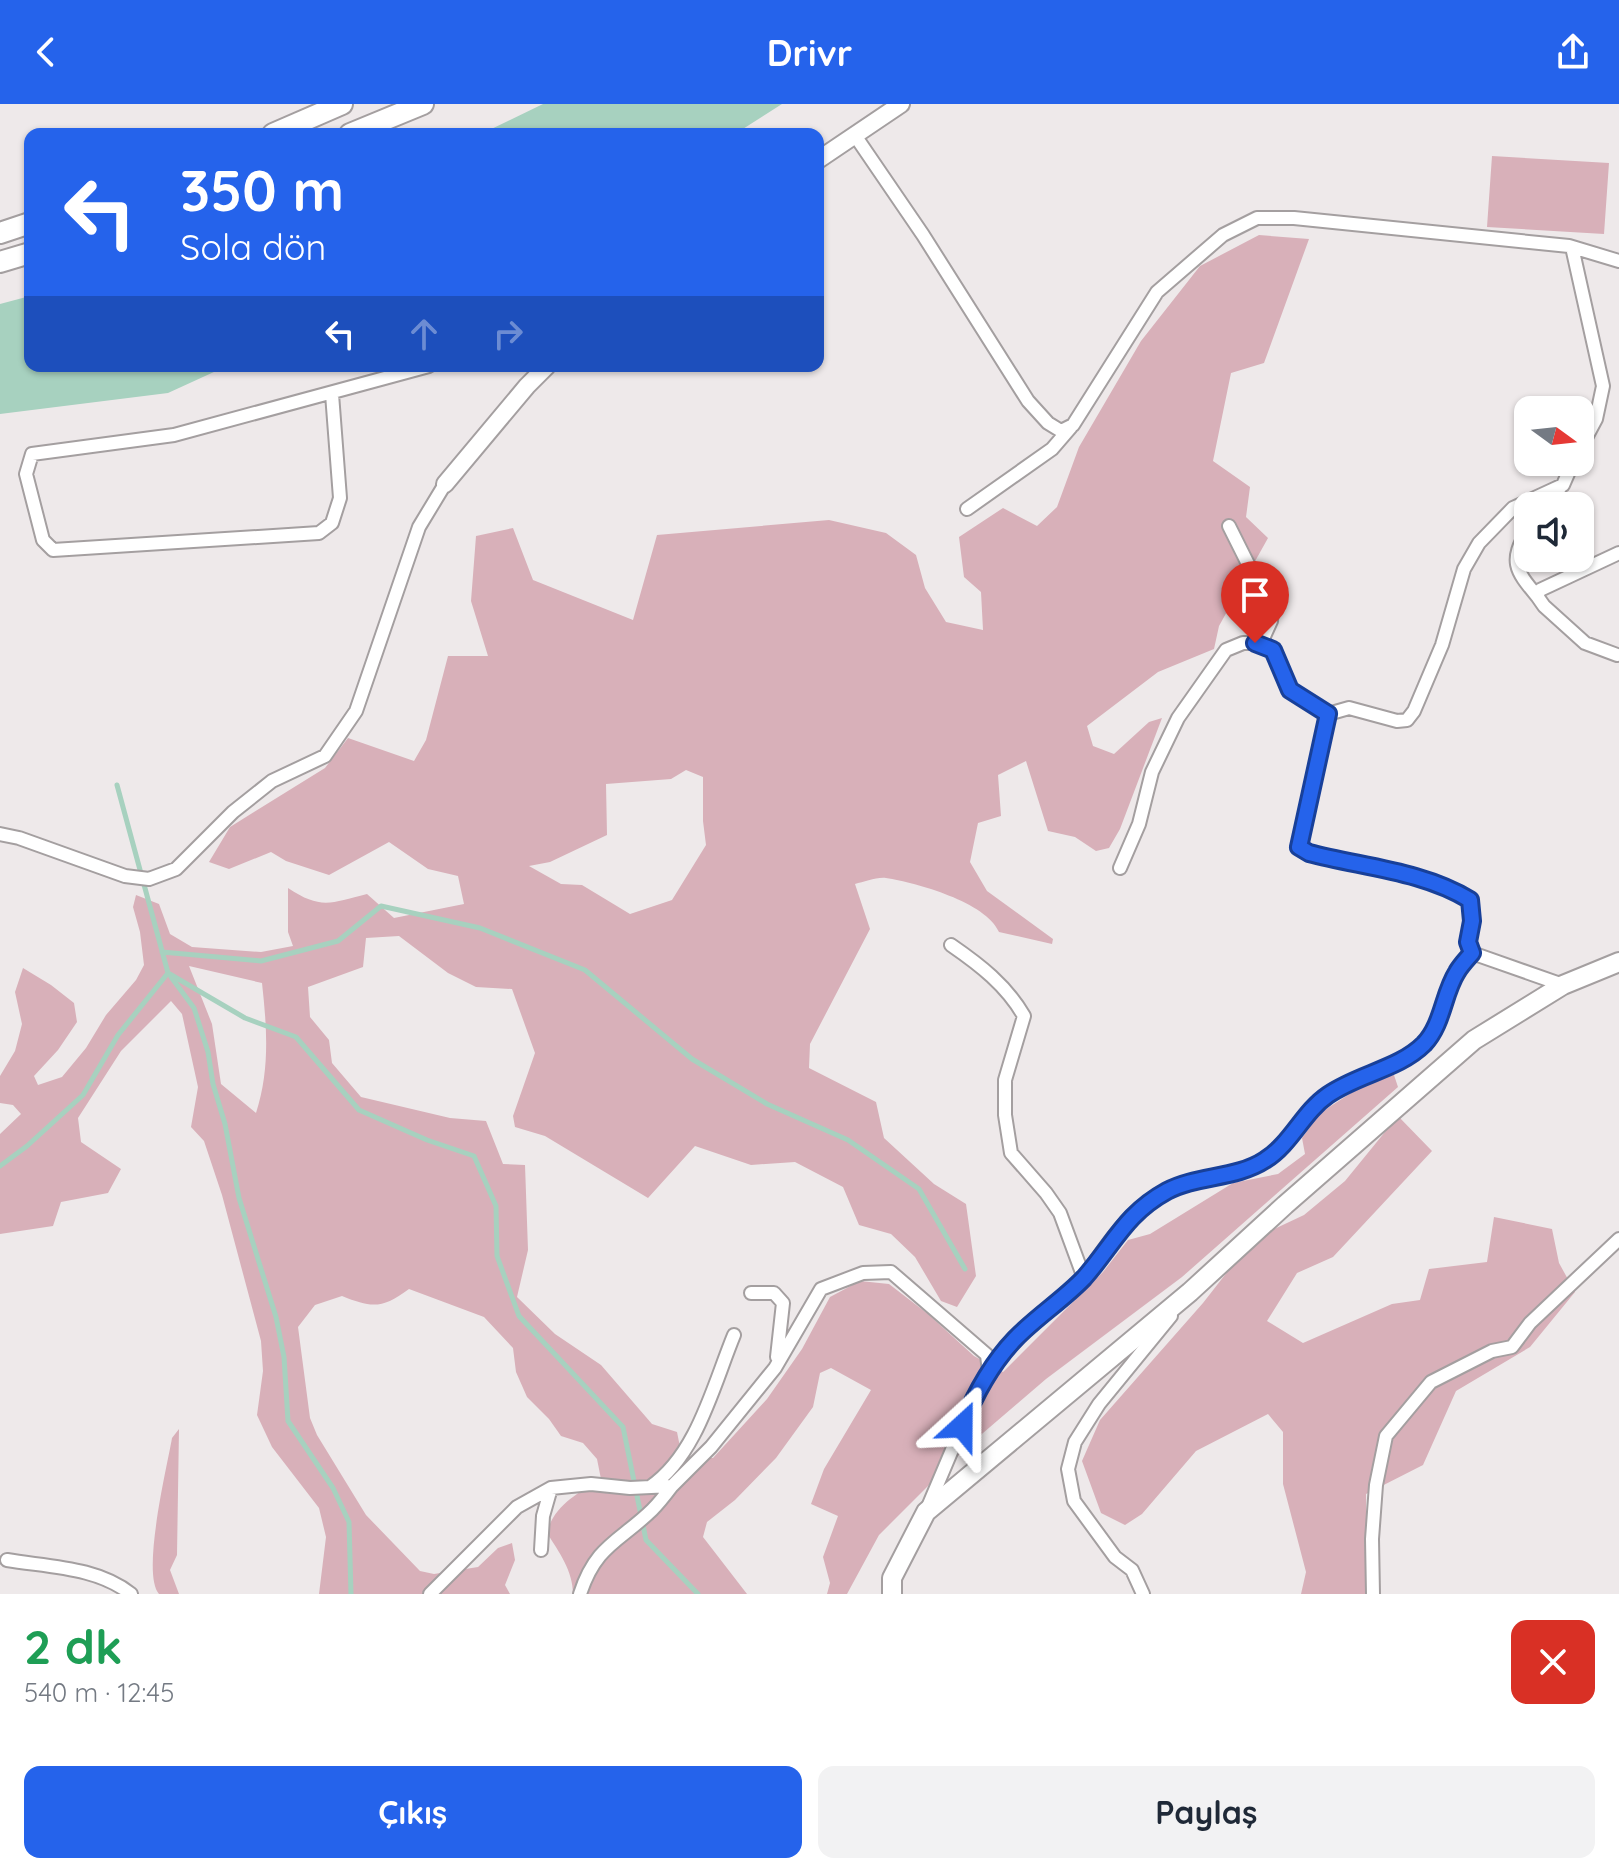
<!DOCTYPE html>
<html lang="tr">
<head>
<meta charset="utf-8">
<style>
  body { margin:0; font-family:Quicksand,sans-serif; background:#f2f2f3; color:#1f2937; height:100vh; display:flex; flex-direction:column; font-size:30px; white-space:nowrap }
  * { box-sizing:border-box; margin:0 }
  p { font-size:26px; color:#747a83 }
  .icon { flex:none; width:44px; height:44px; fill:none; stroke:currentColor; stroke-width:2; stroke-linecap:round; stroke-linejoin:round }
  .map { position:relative; height:1490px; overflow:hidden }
  .sheet { display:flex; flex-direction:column; background:#fff; flex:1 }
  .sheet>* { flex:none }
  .guide { position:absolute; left:24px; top:24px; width:800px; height:244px; border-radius:16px; box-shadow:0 2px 6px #0004; background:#2563eb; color:#fff; overflow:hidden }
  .needle { width:52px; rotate:105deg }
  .tools { position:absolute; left:1514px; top:292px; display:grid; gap:16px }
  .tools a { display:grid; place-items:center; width:80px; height:80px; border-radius:16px; background:#fff; box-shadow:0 2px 6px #0004; font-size:40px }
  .pin { position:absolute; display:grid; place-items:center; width:68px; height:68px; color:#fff; margin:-82px -34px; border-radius:50% 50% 50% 0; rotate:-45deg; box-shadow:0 0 8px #0007 }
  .pin .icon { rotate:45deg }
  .me { position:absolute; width:88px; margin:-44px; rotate:24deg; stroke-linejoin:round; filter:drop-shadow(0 0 6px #0008) }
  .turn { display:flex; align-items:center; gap:28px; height:168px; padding:0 24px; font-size:36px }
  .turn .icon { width:104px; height:104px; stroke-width:2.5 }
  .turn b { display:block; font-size:56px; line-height:68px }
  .lanes { display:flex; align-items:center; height:76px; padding:0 24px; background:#0003; justify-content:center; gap:40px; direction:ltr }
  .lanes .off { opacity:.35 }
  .round { display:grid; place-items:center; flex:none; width:84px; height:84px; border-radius:16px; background:#f2f2f3 }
  .head { display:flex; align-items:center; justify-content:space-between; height:136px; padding:0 24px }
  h1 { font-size:48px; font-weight:800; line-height:60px; color:#1e9e55 }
  .button { display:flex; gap:16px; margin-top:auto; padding:16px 24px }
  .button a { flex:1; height:92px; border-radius:16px; background:#2563eb; color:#fff; font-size:32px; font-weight:800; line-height:92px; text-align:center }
  .button a+a { background:#f2f2f3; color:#1f2937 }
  header { display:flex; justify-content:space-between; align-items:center; height:104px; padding:0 24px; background:#2563eb; color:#fff; font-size:36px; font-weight:800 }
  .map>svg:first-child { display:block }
  .green { fill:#d8b0b9; fill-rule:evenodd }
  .water { fill:#a7d1bf }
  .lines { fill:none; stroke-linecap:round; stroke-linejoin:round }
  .stream { stroke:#a7d1bf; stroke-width:5 }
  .minor-casing { stroke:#a49fa0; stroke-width:16 }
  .tertiary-casing { stroke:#a49fa0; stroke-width:20 }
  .secondary-casing { stroke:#a49fa0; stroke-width:22 }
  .trunk-casing { stroke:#a49fa0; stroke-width:24 }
  .minor { stroke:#fff; stroke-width:12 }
  .tertiary { stroke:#fff; stroke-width:16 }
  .secondary { stroke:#fff; stroke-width:18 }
  .trunk { stroke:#fff; stroke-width:20 }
  .route-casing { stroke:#184099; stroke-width:20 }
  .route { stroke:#2563eb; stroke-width:14 }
</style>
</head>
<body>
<header><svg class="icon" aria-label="back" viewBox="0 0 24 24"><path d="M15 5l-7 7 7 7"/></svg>Drivr<svg class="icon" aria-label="share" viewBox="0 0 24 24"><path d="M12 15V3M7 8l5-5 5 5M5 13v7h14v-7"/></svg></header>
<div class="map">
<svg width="1619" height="1490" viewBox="0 0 1619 1490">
  <rect width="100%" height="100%" fill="#eee9ea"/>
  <path class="green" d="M1492 52 1609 59 1604 130 1487 123Z
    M1259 131 1309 135 1264 259 1231 269 1213 357 1250 383 1246 413 1268 434 1219 522 1214 545 1158 568 1087 622 1093 642 1114 650 1149 618 1162 614 1120 725 1109 744 1096 747 1075 733 1048 727 1026 657 998 671 1001 712 978 719 970 758 987 787 1053 835 1052 840 999 828C986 798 917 779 886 774 876 773 864 778 855 780L870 825 810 940 809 964 876 998 884 1034 934 1080 966 1100 976 1172 957 1203 941 1197 915 1153 891 1130 859 1121 843 1083 795 1058 751 1061 695 1042 648 1094 545 1032 515 1023 513 1012 535 949 512 885 476 883 448 869 399 832 366 834 363 863 308 883 310 913 329 936 332 959 361 993 450 1014 486 1017 503 1060 525 1061 528 1146 517 1193 555 1230 601 1261 652 1320 677 1328 682 1353 713 1354 767 1295 802 1245 830 1193 860 1177 889 1180 928 1210 974 1252 1003 1268 1103 1168 1128 1136 1150 1130 1233 1079 1278 1070 1305 1050 1302 1034 1320 1009 1376 973 1394 971 1398 983 1182 1173 1046 1275 969 1341 879 1431 847 1490H827L830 1479 823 1453 838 1412 811 1400 824 1365 871 1286 831 1264 820 1269 813 1303 776 1354 735 1396 707 1418 703 1433 747 1490H573C573 1467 559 1448 547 1429 554 1401 577 1390 601 1375L597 1355 583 1339 561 1332 549 1315 527 1293 516 1268 513 1244 484 1213 409 1185C382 1205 372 1204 342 1192L315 1201 298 1223 310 1314 317 1331 366 1411 420 1467 434 1470 478 1463 498 1444 512 1439 515 1456 505 1481 510 1490H319L326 1433 319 1404 272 1343 257 1311 263 1267 261 1237 222 1091 204 1037 191 1023 198 983 182 910 171 897 121 947 78 1014 81 1038 121 1065 108 1089 61 1098 53 1122 0 1130V1030L21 1010 13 1001 0 999V972L15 947 22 920 15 888 23 864 51 881 74 899 77 918 58 946 34 972 38 981 62 973 86 944 106 911 136 876 144 861 140 828 133 803 136 791 159 800 170 830 192 843 261 848 293 842 288 828V784C321 806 331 799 367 790L394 814 464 800 458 772 428 765 389 738 329 771 286 757 271 748 229 765 209 758 230 723 325 664 348 634 414 657 426 636 448 552H488L471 497 476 432 513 424 533 476 633 516 657 431 829 416 886 429 916 451 925 484 946 518 983 526 981 488 964 473 959 433 1003 404 1037 422 1057 403 1079 343 1141 237 1200 162ZM686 666 703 673V717L706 741 672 796 630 810 582 781 561 780 529 762 550 758 607 731 606 680 671 675ZM189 862 262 879C267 924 270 966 256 1009L221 980 212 920Z
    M1398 1012 1432 1047 1333 1153 1297 1169 1267 1217 1303 1239 1392 1200 1420 1196 1429 1165 1487 1158 1494 1113 1552 1125 1559 1159 1575 1188 1530 1243 1456 1287 1423 1361 1366 1390 1367 1490H1301L1306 1468 1283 1380V1328L1268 1310 1196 1347 1142 1410 1125 1421 1101 1409 1082 1357 1100 1316 1203 1199 1253 1135 1304 1111 1345 1077Z
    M179 1325 177 1451 170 1466 179 1490H159C141 1470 167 1363 172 1334Z"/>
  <path class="water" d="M543 0H782L735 30H481Z
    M30 192V262H227L168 289 0 310V200Z"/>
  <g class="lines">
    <path class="stream" d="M162 848 261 857 338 837 381 802 480 824 585 866 692 955 767 1000 848 1036 919 1085 965 1165
      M168 869 245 914 296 933 359 1006 427 1036 474 1052 496 1102 497 1152 519 1212 623 1323 646 1436 698 1490
      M171 873 194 904 208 948 213 980 225 1020 239 1094 276 1213 284 1253 288 1317 333 1384 349 1418 351 1490
      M0 1062 27 1042 83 991 118 931 168 869 117 681"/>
    <g class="minor-casing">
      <path id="minor" d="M854 30 923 131 1028 297 1048 319 1061 327 1073 321 1157 188 1223 131 1257 114H1294L1569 142 1619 157
        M1572 143 1603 282 1596 315 1580 345
        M332 290 340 394 332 419 319 429 53 446 43 436 26 370 32 350 174 331 429 262
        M1545 402 1560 384
        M967 405 1052 345 1071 323
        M1229 422 1260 484 1272 500 1271 517 1260 541
        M1528 426C1509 457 1515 466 1537 492
        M1617 551 1585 539 1544 502 1537 492 1540 486 1619 449
        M1328 610 1299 743 1309 749C1362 763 1423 767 1470 796L1472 817 1468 838 1472 849 1563 881
        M0 730 19 734 125 772 149 775 176 765 233 708 272 677 325 652 356 607 419 423 445 380
        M1120 764 1139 720 1152 668 1178 614 1226 546 1243 539H1255L1273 546 1290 586 1328 610 1349 604 1397 617 1407 616 1414 607 1442 541 1464 465 1479 439 1513 404 1563 381 1573 358
        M951 841C980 861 1006 881 1024 912L1005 976V1011L1011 1049 1046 1089 1060 1109 1084 1174 1015 1235 989 1268
        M1084 1174C1106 1141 1134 1099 1172 1084 1202 1073 1238 1073 1265 1056 1291 1040 1303 1008 1328 991 1358 970 1399 965 1424 939 1443 920 1443 890 1457 868 1461 861 1467 855 1472 849
        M751 1189H774L783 1199 777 1253
        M650 1383C697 1351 713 1282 734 1231
        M541 1446 543 1412 551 1384
        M7 1456C49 1463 97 1463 131 1490
        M430 1490 517 1403 551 1384 591 1380 630 1384 672 1382 711 1343 775 1264 821 1185 863 1169 891 1168 987 1251 989 1268 974 1294 927 1405
        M580 1490C596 1441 619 1438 652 1406 659 1399 666 1390 672 1382
        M1143 1490 1132 1466 1115 1453 1074 1397 1068 1365 1075 1338 1099 1300 1171 1212
        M1373 1490 1372 1435 1376 1381 1386 1332 1431 1278 1492 1247 1512 1243 1530 1219 1619 1135"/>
    </g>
    <g class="tertiary-casing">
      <path id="tertiary" d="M818 56 901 0
        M445 380 527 282 547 262"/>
    </g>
    <g class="secondary-casing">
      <path id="secondary" d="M892 1490V1474L926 1408 1190 1188 1285 1101 1474 936 1563 881 1619 858"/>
    </g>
    <g class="trunk-casing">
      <path id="trunk" d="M273 30 342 0
        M350 30 423 0
        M0 129 30 119
        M0 158 30 149"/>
    </g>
    <use href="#minor" class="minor"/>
    <use href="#tertiary" class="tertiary"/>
    <use href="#secondary" class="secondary"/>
    <use href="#trunk" class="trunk"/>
  </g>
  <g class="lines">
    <g class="route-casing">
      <path id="route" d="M962 1322C975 1290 991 1260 1015 1235 1036 1213 1063 1196 1084 1174 1114 1140 1125 1110 1167 1087 1197 1071 1236 1075 1265 1056 1291 1040 1303 1008 1328 991 1358 970 1399 965 1424 940 1443 920 1443 890 1457 868 1461 861 1467 855 1472 849L1468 838 1472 817 1470 796C1423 767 1362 763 1309 749L1299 743 1328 610 1290 586 1273 546 1255 539"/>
    </g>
    <use href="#route" class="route"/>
  </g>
</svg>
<div class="tools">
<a><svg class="needle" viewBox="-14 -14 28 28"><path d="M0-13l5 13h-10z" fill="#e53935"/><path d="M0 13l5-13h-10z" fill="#747a83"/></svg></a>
<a><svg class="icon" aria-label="sound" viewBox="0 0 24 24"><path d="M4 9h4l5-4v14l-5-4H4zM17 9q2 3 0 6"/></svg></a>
</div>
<div class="pin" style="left:1255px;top:539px;background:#d93025"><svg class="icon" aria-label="arrive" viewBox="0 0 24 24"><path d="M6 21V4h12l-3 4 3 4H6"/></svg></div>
<svg class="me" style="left:962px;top:1322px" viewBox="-20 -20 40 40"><path d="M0-17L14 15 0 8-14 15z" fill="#2563eb" stroke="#fff" stroke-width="4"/></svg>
<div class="guide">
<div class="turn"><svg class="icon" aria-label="left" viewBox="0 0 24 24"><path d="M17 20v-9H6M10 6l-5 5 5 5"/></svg><div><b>350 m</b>Sola dön</div></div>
<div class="lanes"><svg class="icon" aria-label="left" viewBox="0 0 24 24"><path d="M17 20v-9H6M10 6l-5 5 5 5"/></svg><svg class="icon off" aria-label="ahead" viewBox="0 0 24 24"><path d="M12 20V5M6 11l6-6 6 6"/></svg><svg class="icon off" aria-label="right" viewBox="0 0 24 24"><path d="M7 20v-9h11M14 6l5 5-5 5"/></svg></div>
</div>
</div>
<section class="sheet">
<div class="head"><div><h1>2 dk</h1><p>540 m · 12:45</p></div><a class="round" style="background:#d93025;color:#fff"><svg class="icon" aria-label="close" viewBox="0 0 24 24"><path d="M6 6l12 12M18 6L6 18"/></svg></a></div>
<div class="button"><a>Çıkış</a><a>Paylaş</a></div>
</section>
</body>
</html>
